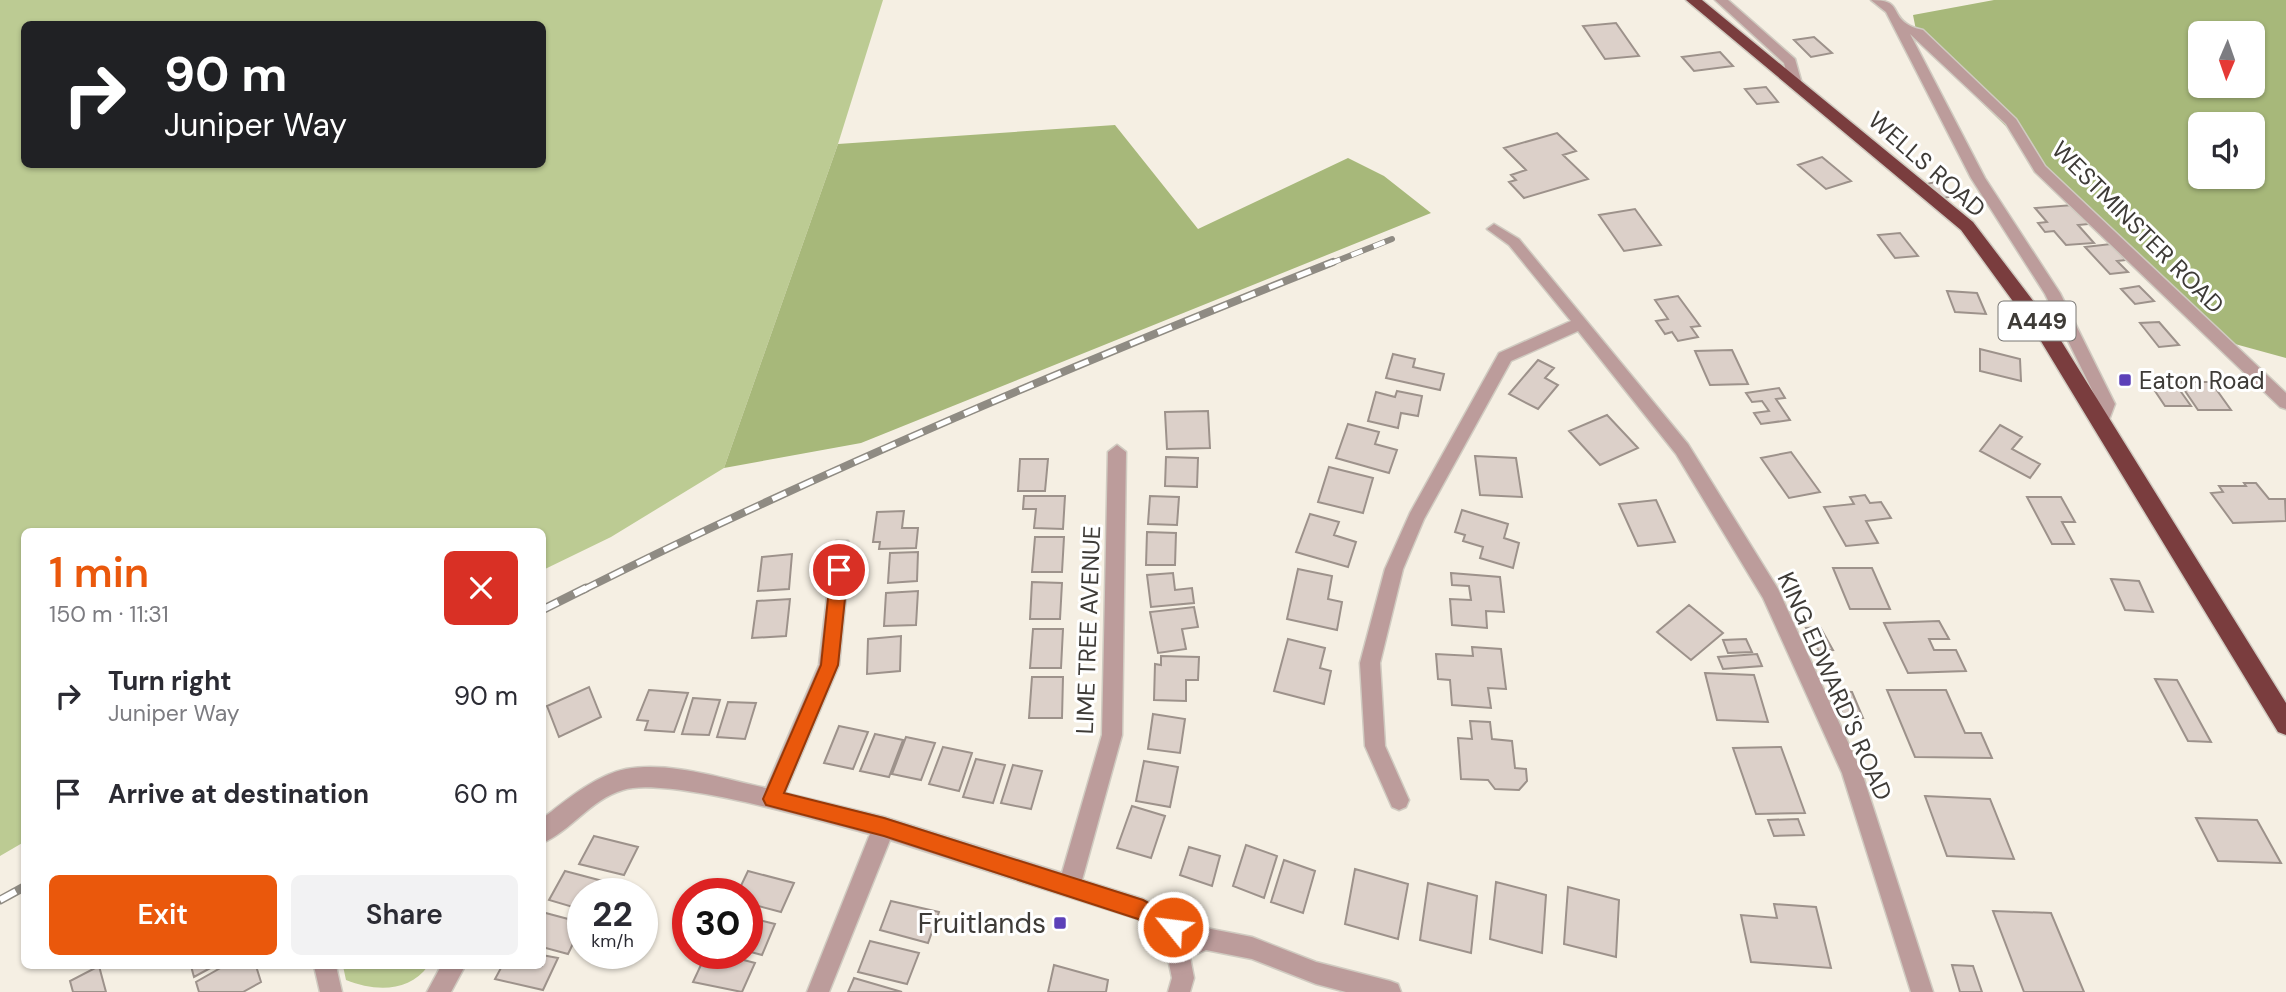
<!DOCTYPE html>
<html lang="en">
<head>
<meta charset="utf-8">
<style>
  body { margin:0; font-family:"DM Sans",sans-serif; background:#f2f2f3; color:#2b2b33; height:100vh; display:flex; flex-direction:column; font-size:26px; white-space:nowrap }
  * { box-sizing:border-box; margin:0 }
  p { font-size:23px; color:#7c7c81 }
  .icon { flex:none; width:38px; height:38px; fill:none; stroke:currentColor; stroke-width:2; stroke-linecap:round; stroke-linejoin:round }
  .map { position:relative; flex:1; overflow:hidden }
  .drawer { position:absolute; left:21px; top:528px; width:525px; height:441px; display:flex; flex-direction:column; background:#fff; border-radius:10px; box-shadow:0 2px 5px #0004 }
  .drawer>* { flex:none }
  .guide { position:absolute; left:21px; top:21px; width:525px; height:147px; border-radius:10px; box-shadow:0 2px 5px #0004; background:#202124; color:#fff; overflow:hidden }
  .needle { width:46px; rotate:182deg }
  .controls { position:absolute; left:2188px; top:21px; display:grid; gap:14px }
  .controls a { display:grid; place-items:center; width:77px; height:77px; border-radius:10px; background:#fff; box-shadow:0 2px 5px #0004; font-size:35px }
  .speed { position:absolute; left:567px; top:878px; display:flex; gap:14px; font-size:35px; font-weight:700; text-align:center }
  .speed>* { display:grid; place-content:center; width:91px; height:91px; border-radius:50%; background:#fff; box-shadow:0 2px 5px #0004; line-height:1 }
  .speed small { font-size:18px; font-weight:400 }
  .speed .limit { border:10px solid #d22; background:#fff; color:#111 }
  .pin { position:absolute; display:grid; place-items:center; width:60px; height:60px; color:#fff; margin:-30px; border:4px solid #fff; border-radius:50%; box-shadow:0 2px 7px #0007 }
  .me { position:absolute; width:77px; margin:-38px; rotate:299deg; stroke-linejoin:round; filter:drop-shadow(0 0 5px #0008) }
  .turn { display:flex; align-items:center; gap:24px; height:147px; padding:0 28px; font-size:32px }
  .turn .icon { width:91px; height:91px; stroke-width:2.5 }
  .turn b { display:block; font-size:49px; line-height:60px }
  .round { display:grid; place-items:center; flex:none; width:74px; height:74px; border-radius:10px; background:#f2f2f3 }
  .head { display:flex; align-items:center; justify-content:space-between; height:119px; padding:0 28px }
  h1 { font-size:42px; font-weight:600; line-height:52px; color:#ea580c }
  .action { display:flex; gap:14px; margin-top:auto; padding:14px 28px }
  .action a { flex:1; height:80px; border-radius:10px; background:#ea580c; color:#fff; font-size:28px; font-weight:600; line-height:80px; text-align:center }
  .action a+a { background:#f2f2f3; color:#2b2b33 }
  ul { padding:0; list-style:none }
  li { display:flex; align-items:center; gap:21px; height:98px; padding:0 28px }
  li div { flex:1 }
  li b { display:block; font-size:26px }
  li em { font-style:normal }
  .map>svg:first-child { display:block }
  .green { fill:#bccb93; fill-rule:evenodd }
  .forest { fill:#a7b87a; fill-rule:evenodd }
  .building { fill:#dcd0c9; stroke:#9d928b; stroke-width:2 }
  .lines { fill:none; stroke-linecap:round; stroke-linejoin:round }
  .minor-casing { stroke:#d0cbc1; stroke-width:3 }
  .highway-casing { stroke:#d0cbc1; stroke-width:3 }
  .minor { fill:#bc9c9b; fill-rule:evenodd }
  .highway { fill:#7a3d3e; fill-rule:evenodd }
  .rail-far2-casing { stroke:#8f8b83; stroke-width:6 }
  .rail-far1-casing { stroke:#8f8b83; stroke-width:8 }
  .rail-casing { stroke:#8f8b83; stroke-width:9 }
  .rail-far2 { stroke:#fff; stroke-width:4.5; stroke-dasharray:12; stroke-linecap:butt }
  .rail-far1 { stroke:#fff; stroke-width:5; stroke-dasharray:15; stroke-linecap:butt }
  .rail { stroke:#fff; stroke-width:6; stroke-dasharray:18; stroke-linecap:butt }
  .route { fill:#ea580c; stroke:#983908; stroke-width:2 }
  .poi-dot { fill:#5c40b8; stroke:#fff; stroke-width:2.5 }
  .labels { text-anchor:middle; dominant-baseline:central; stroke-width:6; stroke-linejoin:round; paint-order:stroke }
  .shield { fill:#fff; stroke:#787673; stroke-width:2 }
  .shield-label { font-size:23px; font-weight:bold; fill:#3e3b37 }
  .street-label { font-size:24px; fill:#3e3b37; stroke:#fff }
  .poi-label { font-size:24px; fill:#3e3b37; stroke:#fff; text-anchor:start }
  .near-poi-label { font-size:28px; fill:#3e3b37; stroke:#fff; text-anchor:end }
</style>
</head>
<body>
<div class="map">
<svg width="2286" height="992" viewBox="0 0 2286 992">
  <rect width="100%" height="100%" fill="#f5efe3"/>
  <path class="green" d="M0 0H883L838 144 724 468 611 537 543 570 542 532H24V842L0 856ZM24 24H542V164H24Z
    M343 966H428C409 992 376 992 346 980Z"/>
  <path class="forest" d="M1994 0H2286V358L2224 341 1918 40 1913 15ZM2200 33H2252V86H2200ZM2200 124H2252V177H2200Z
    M1115 125 1198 229 1348 158 1384 176 1431 213 861 443 724 468 838 144Z"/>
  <path class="building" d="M1616 23 1639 56 1605 59 1583 26Z
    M1814 37 1832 53 1811 57 1794 40Z
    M1720 52 1733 66 1694 71 1682 57Z
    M1766 87 1778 102 1757 104 1745 89Z
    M1557 133 1576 151 1563 155 1588 179 1524 198 1509 182 1516 180 1511 175 1526 170 1504 148Z
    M1822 157 1851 181 1826 189 1798 165Z
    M1935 182 1953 196 1940 199 1923 185Z
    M2073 205 2089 224 2078 225 2094 243 2066 245 2054 231 2045 232 2038 223 2047 222 2035 208Z
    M1635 209 1661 245 1624 251 1599 215Z
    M1900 233 1918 256 1895 258 1878 235Z
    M2111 244 2126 260 2117 261 2128 272 2110 274 2085 247Z
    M2139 286 2154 301 2135 304 2121 289Z
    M1947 291 1977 293 1986 314 1955 312Z
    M1678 296 1700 326 1691 327 1698 337 1678 341 1672 332 1665 334 1656 321 1668 319 1655 300Z
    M2159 322 2179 345 2159 347 2140 323Z
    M1980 349 2020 359 2021 381 1980 371Z
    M1732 350 1748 384 1710 385 1695 351Z
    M1393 354 1415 359 1413 367 1444 374 1440 390 1386 378Z
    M1538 360 1554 368 1545 378 1558 385 1538 409 1509 394Z
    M2149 382H2174L2191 406H2165Z
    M2179 382H2211L2231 410H2198Z
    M1779 388 1785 398 1776 399 1790 420 1761 424 1754 413 1769 411 1762 401 1752 402 1746 393Z
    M1397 391 1422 396 1418 416 1401 413 1398 428 1368 421 1376 392 1395 397Z
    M1208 411 1210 448 1167 449 1165 412Z
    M1607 415 1638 448 1600 465 1569 431Z
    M1348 424 1379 432 1375 444 1397 450 1389 473 1336 458Z
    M2000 425 2022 437 2012 449 2040 464 2030 478 1980 451Z
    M1791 452 1820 492 1789 498 1761 458Z
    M1475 456 1516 458 1522 497 1480 495Z
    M1166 457 1198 458 1197 487 1165 486Z
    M1020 459H1048L1045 491H1018Z
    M1329 467 1373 478 1363 513 1318 502Z
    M2244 483H2256L2269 499H2285L2286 521 2233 523 2211 493 2223 492 2219 486H2246Z
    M1865 495 1870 503 1881 502 1891 518 1866 521 1878 543 1846 546 1824 507 1854 504 1850 497Z
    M1024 496H1065L1063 529 1034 528 1036 509H1023Z
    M1150 496 1179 497 1177 525 1148 524Z
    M2027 497H2061L2075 522H2062L2074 544H2052Z
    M1656 500 1675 542 1638 546 1619 504Z
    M1462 510 1508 524 1504 538 1519 543 1513 568 1480 558 1483 547 1463 541 1465 535 1455 532Z
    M904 511 902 528H918L916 548 879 549 880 542H873L877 512Z
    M1310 514 1339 522 1334 535 1356 542 1348 567 1296 552Z
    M1147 532 1176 533 1175 565H1146Z
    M1035 537H1064L1062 572H1032Z
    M918 552 917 581 888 583 890 553Z
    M792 554 789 589 758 591 762 557Z
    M1833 568H1872L1890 609H1850Z
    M1298 569 1332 576 1328 599 1342 602 1337 630 1287 619Z
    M1173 573 1175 590 1192 588 1194 603 1151 607 1147 575Z
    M1451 573 1500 577 1504 612 1486 611 1487 628 1452 625 1450 599 1471 600 1469 586 1452 585Z
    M2111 579 2139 581 2153 612 2125 610Z
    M1032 582 1062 583 1060 619H1030Z
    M918 591 916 625 884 626 886 593Z
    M790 599 786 636 752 638 757 601Z
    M1689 605 1723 633 1691 660 1657 632Z
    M1194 607 1198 627 1182 629 1186 649 1158 653 1150 612Z
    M1939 621 1949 639H1929L1934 650H1956L1966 671 1908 673 1884 623Z
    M1820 627 1833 650 1819 651 1806 628Z
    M1033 629H1063L1061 668H1030Z
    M901 636 900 671 867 674 868 639Z
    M1288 639 1325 648 1320 668 1331 671 1324 704 1274 691Z
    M1746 639 1752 652 1728 653 1723 640Z
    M1472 647 1501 649 1506 689 1488 688 1491 708 1452 705 1450 680 1438 679 1436 654 1473 656Z
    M1757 654 1762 666 1723 669 1718 657Z
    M1161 656 1199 657 1198 680H1186V701L1154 700 1155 664 1161 665Z
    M1705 673 1754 675 1768 722 1717 720Z
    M1032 677H1063L1062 718H1029Z
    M2155 679 2177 680 2211 742 2188 741Z
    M589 687 601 717 559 737 547 706Z
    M649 690 688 693 674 732 645 730 648 721 637 720Z
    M1887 690H1946L1965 733H1981L1992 758 1915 757Z
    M1834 691 1852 692 1863 718H1844Z
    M693 698 720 700 709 735 682 734Z
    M728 702 756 703 745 739 717 737Z
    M1153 714 1185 719 1180 753 1148 749Z
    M1470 721 1490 722 1492 739 1512 741 1515 768 1526 769 1527 781 1519 790 1495 789 1488 780 1461 779 1458 738 1472 739Z
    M839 726 868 732 853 769 824 763Z
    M875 734 903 740 889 777 860 771Z
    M906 737 935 743 921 780 892 774Z
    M943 747 972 753 959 791 929 784Z
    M1781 747 1805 813 1756 814 1733 748Z
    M976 759 1005 765 993 803 963 797Z
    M1144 761 1178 767 1170 807 1136 801Z
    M1013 765 1042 771 1031 809 1001 803Z
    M1925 796 1990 799 2014 859 1947 856Z
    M1132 806 1165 816 1151 858 1117 848Z
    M2196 818 2257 820 2281 863 2218 861Z
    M1798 819 1804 835 1774 836 1768 820Z
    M594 836 638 847 624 875 579 864Z
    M1246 845 1277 856 1264 898 1233 886Z
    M1189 847 1220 856 1212 886 1180 875Z
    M1284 860 1315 871 1303 913 1271 902Z
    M1355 869 1408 884 1398 939 1345 924Z
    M565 871 610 883 604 894H583V910L549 900Z
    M748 871 794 883 781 912 747 903V894H737Z
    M1496 882 1546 895 1542 953 1490 939Z
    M1428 883 1477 896 1471 953 1420 940Z
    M1568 887 1619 900 1616 957 1564 944Z
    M891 901 939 912 928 943 880 930Z
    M1774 904 1816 907 1831 968 1751 962 1741 915 1777 918Z
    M1993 911 2051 913 2084 992H2024Z
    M542 912 583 923 568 954 542 947Z
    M747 917 775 924 762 955 747 951Z
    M870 941 919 953 907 984 858 972Z
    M706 954H721L755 963 742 992 693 982Z
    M542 955 558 958 543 990 495 979 502 966H542Z
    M1054 965 1108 980 1106 992H1048Z
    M1952 965 1973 966 1982 992H1960Z
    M99 966 106 992H73L70 981Z
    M191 966H214L194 977Z
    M224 966H256L261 982 243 992H199L196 982Z
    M854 978 902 992H848Z"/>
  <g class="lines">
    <g class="minor-casing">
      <path id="minor" d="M1715 0H1728L1795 59 1802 84 1800 87H1790L1784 63Z
        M1871 0C1902 0 1890 13 1907 24 1911 27 1918 29 1923 30L2016 119 2045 166 2286 393V409L2280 407 2035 172 2006 124 1910 34 1985 178 2060 293 2115 404 2106 428H2094L2092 424 2099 404 2045 294 1971 178 1886 12Z
        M1494 224 1519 239 1688 444 1778 589 1862 773 1933 992H1911L1842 773 1763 598 1676 454 1578 331 1511 361 1424 519 1403 569 1380 663 1385 746 1409 800 1406 807 1399 810 1392 807 1365 746 1360 663 1385 569 1410 513 1499 353 1571 321 1509 245 1487 229Z
        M1117 445 1126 452 1122 735 1082 880 1143 899 1181 919 1186 936 1206 928 1252 937 1316 962 1390 981 1398 984 1401 992H1346L1316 984 1252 959 1206 950 1190 957 1194 978 1190 992H1168L1172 978 1163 934 1138 919 890 840 829 992H807L870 834C821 821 666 776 623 790 591 799 570 832 542 843V819C566 800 596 775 626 769 671 761 723 779 766 788L819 665 833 546 836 541H848L851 546 839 665 785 793 884 817 1062 873 1102 735 1108 452Z
        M314 966H336L342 992H320Z
        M441 966H465L451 992H427Z"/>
    </g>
    <g class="highway-casing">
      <path id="highway" d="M1686 0H1702L1973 222 2050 323 2286 703V735L2278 732 2036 333 1961 230Z"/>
    </g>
    <use href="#minor" class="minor"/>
    <use href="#highway" class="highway"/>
    <g class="rail-far2-casing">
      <path id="rail-far2" d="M1329 264 1392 239"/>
    </g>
    <g class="rail-far1-casing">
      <path id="rail-far1" d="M583 590C827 468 1079 363 1333 262"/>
    </g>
    <g class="rail-casing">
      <path id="rail" d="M542 610 586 588
        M0 900 24 887"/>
    </g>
    <use href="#rail-far2" class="rail-far2"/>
    <use href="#rail-far1" class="rail-far1"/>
    <use href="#rail" class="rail"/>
  </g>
  <path class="route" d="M839 563 848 570 838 665 784 793 884 818 1143 900 1180 920 1183 927 1180 934 1173 937 1138 919 884 836 766 805 763 799 821 665 831 570Z"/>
  <g class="poi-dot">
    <rect x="2118" y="373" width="14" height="14" rx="3.5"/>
    <rect x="1053" y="916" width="14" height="14" rx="3.5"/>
  </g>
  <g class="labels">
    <rect class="shield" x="1998.5" y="301.5" width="77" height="39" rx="5"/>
    <g class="shield-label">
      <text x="2037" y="321">A449</text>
    </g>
    <g class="street-label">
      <text transform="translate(1927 164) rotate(41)">WELLS ROAD</text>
      <text transform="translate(2138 227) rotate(45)">WESTMINSTER ROAD</text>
      <text transform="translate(1088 630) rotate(-88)">LIME TREE AVENUE</text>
      <text transform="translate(1835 686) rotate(66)">KING EDWARD'S ROAD</text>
    </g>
    <g class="poi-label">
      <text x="2139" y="380">Eaton Road</text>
    </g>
    <g class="near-poi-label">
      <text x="1046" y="923">Fruitlands</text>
    </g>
  </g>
</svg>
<div class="controls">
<a><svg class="needle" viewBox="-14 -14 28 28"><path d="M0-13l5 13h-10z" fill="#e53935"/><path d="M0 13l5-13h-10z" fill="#7c7c81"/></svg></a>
<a><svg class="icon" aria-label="sound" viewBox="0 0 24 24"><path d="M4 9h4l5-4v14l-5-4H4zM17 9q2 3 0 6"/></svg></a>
</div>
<div class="speed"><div>22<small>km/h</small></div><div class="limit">30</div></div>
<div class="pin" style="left:839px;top:570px;background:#d93025"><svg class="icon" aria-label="arrive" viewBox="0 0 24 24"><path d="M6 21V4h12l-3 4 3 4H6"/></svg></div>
<svg class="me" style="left:1173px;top:927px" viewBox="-20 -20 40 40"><circle r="17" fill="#ea580c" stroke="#fff" stroke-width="3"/><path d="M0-11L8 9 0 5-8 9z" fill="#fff"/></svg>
<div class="guide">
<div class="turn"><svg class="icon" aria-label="right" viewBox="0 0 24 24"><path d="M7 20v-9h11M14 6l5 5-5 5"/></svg><div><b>90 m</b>Juniper Way</div></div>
</div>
<section class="drawer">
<div class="head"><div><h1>1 min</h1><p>150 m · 11:31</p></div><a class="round" style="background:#d93025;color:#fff"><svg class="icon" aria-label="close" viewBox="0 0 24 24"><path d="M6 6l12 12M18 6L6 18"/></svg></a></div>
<ul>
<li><svg class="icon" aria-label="right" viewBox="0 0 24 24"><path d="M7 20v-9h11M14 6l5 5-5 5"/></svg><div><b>Turn right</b><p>Juniper Way</p></div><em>90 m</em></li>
<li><svg class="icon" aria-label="arrive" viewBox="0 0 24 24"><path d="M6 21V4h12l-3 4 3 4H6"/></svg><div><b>Arrive at destination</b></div><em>60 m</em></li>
</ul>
<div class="action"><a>Exit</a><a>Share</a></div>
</section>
</div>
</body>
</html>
